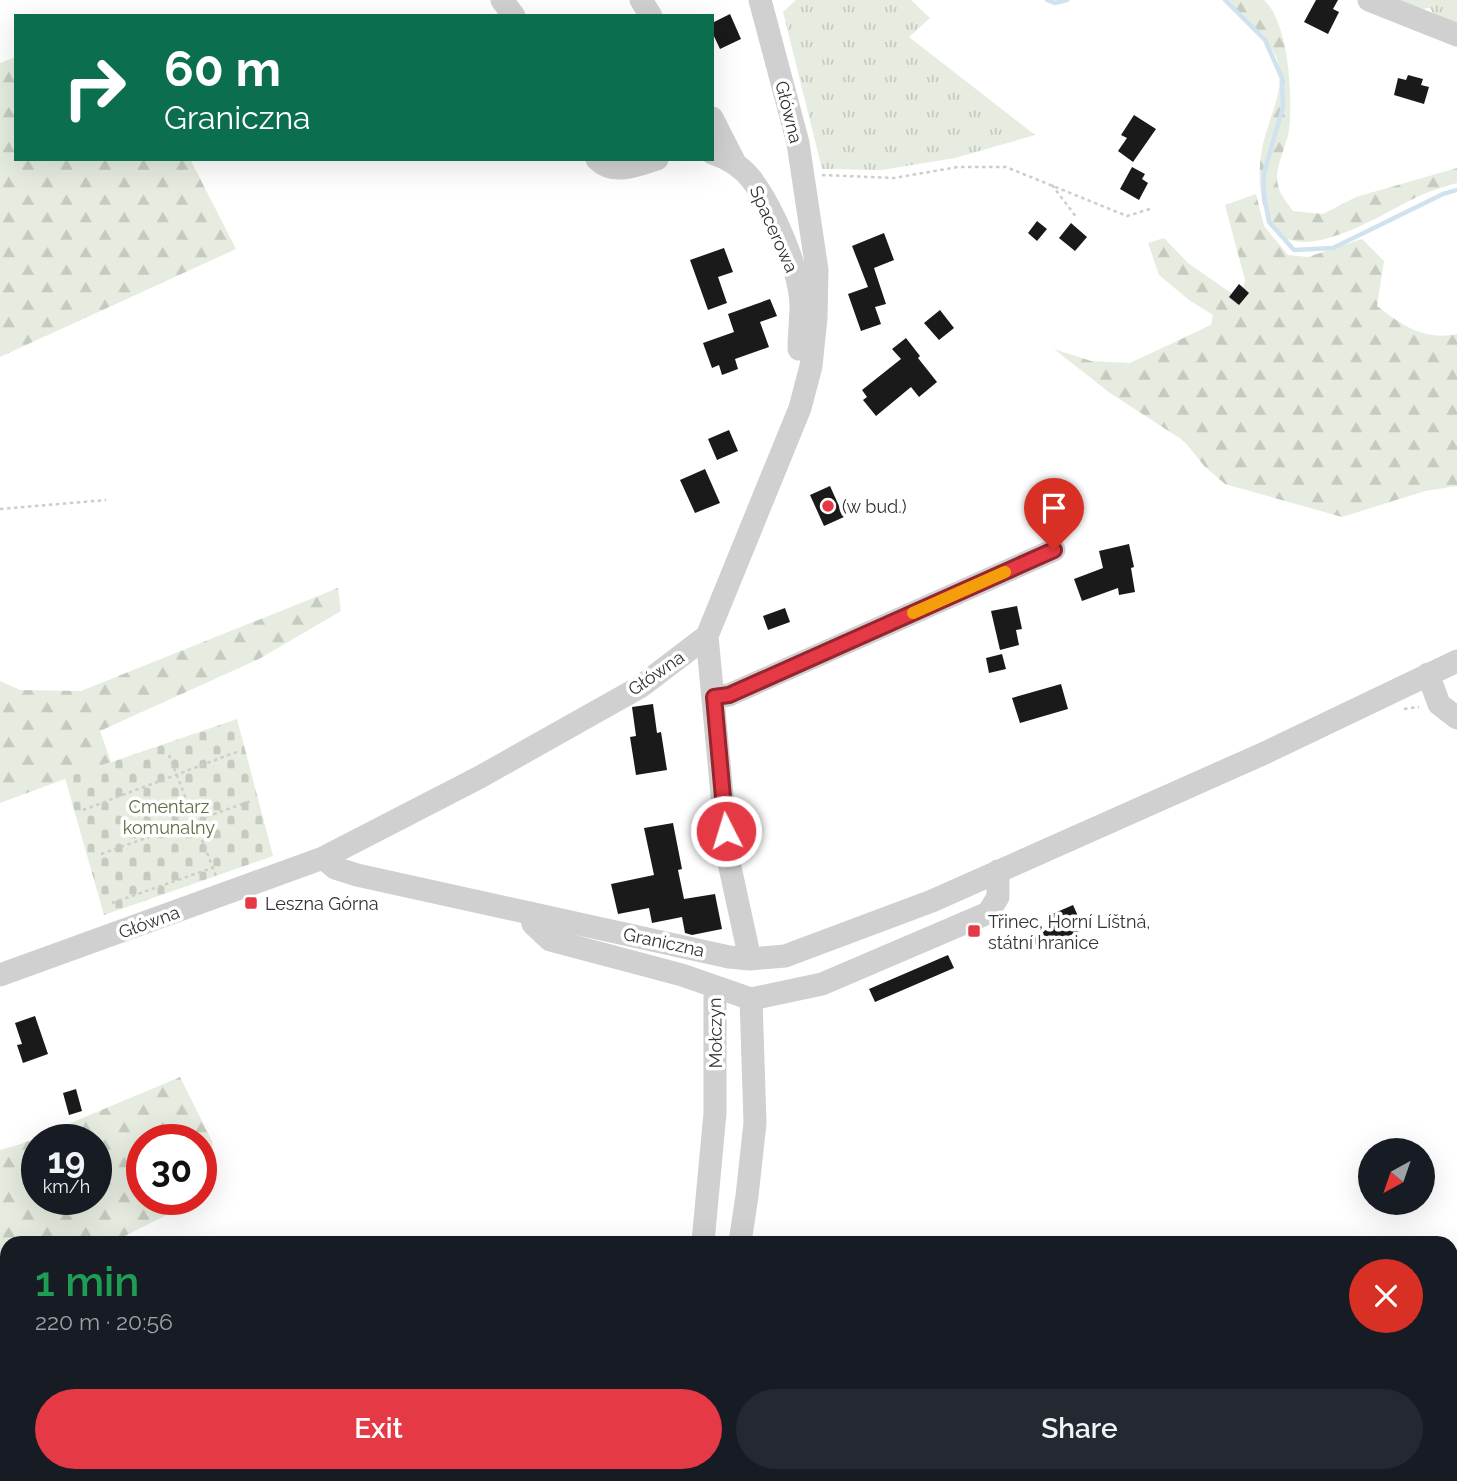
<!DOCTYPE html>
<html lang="en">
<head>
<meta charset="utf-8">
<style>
  body { margin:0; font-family:Raleway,sans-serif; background:#242831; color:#f1f3f6; height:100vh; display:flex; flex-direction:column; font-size:26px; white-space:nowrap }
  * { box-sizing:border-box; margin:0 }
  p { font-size:23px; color:#9ea1a6 }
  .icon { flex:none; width:38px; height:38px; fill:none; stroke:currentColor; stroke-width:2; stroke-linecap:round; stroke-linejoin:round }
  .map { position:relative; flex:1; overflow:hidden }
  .panel { position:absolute; left:0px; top:1236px; width:1458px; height:247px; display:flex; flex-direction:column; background:#171b24; border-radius:21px 21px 0 0; box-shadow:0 7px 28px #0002 }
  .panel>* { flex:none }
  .banner { position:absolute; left:14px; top:14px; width:700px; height:147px; border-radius:0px; box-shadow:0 7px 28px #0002; background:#0b6e4f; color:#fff; overflow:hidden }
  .needle { width:46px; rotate:220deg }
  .buttons { position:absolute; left:1358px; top:1138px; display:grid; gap:14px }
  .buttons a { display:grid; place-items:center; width:77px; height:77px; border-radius:50%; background:#171b24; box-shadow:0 7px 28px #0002; font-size:35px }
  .speed { position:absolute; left:21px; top:1124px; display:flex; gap:14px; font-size:35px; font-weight:700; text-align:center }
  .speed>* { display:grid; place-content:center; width:91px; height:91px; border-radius:50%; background:#171b24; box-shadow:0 7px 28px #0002; line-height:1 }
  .speed small { font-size:18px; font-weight:400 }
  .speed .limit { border:10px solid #d22; background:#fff; color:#111 }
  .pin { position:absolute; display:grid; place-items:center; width:60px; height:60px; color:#fff; margin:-72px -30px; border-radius:50% 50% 50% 0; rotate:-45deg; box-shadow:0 0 7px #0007 }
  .pin .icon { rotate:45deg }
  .me { position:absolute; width:77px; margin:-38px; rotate:355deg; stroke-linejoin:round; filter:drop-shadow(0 0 5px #0008) }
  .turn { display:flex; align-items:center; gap:24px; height:147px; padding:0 35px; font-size:32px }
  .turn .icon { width:91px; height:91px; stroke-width:2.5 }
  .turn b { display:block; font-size:49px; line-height:60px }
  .round { display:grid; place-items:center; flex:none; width:74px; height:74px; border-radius:37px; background:#242831 }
  .headline { display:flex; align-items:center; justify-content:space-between; height:119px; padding:0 35px }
  h1 { font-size:42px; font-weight:600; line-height:52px; color:#1e9e55 }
  .cta { display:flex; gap:14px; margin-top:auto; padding:14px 35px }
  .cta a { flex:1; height:80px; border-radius:42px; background:#e63946; color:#fff; font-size:28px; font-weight:600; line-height:80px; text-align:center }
  .cta a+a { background:#242831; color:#f1f3f6 }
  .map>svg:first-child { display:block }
  .grass { fill:url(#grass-tufts) }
  .forest { fill:url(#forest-firs); fill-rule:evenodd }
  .cemetery { fill:url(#cemetery-stones) }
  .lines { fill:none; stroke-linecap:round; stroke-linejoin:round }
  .stream { stroke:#cfe2ee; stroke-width:4.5 }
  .building { fill:#1a1a1a }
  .path { stroke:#cdcdcd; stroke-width:2.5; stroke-dasharray:3.5 3.5; stroke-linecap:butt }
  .minor { stroke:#d0d0d0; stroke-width:23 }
  .route-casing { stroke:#96252e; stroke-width:18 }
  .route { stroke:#e63946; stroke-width:12 }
  .slow { stroke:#f59e0b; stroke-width:12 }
  .poi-dot { fill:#e63946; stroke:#fff; stroke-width:2.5 }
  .labels { text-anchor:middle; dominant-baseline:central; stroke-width:7; stroke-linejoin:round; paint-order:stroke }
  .street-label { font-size:18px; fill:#333; stroke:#fff }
  .poi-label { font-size:18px; fill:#333; stroke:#fff; text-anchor:start }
  .park-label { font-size:18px; fill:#56703f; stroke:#fff }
</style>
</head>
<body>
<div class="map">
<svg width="1457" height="1481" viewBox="0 0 1457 1481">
  <defs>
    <pattern id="grass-tufts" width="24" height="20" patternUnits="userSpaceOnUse" patternTransform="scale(1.75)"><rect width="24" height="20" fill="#e6ecdf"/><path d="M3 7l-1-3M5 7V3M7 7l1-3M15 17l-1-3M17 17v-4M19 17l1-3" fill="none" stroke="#c6cbc0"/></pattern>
    <pattern id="forest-firs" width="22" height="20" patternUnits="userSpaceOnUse" patternTransform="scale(1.75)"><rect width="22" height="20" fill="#e6ecdf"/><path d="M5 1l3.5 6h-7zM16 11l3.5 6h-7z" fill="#c6cbc0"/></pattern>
    <pattern id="cemetery-stones" width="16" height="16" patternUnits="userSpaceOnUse" patternTransform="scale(1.75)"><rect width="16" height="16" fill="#e6ecdf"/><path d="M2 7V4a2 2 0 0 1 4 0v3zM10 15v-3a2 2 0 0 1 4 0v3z" fill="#c6cbc0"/></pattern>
  </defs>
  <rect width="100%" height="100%" fill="#fff"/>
  <path class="grass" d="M796 0H911L930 18 909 37 1035 135 955 158 882 170 822 169 783 12Z
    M1395 0H1457V31L1436 19 1430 8 1414 10Z"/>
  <path class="forest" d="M1228 0H1264C1289 23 1293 97 1289 130 1287 145 1277 162 1277 177 1277 192 1285 200 1293 211L1323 214 1356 197 1457 168V183C1447 186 1436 189 1426 193 1390 207 1286 283 1265 212 1259 190 1258 171 1262 149 1267 122 1284 94 1279 66 1273 36 1239 25 1228 0Z
    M16 57V159H190L236 249 0 357V63Z
    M1256 194 1264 226 1288 255 1308 257 1362 239 1384 261 1377 306C1402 325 1423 341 1457 334V486L1425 491 1342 517 1225 484 1205 467 1184 441 1110 393 1054 349 1091 361 1130 363 1211 325 1213 315 1189 300 1159 275 1148 243 1164 238 1188 263 1241 300 1245 280 1225 205Z
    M338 588 341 611 259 659 100 731 111 762 0 803V681L20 690 81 691Z
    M180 1077 213 1143 201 1189V1139H142V1199H198L113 1242H7V1294L0 1296V1150L21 1144ZM96 1139V1199H37V1139Z
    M7 1466V1475H52L62 1481H0V1467Z
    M978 1475H1235L1258 1478 1265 1475H1408L1420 1481H944Z"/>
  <path class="cemetery" d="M237 719 273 856 104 915 65 778Z"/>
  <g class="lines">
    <path class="stream" d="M1047 0 1055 3 1067 0
      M1225 0 1265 40 1282 78 1283 107 1264 173V194L1269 222 1294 250 1333 248 1443 194 1457 190"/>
  </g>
  <path class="building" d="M1316 0H1338L1333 9 1339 12 1328 34 1304 22Z
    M730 14 741 39 720 49 712 32V23Z
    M1408 75 1423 79 1421 85 1429 87 1424 104 1394 95 1398 78 1406 80Z
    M1134 115 1156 129 1133 162 1118 151 1127 138 1121 135Z
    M1132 167 1145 174 1142 179 1148 183 1139 200 1120 189Z
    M1037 221 1047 229 1037 241 1028 233Z
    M1071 223 1087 237 1075 251 1059 238Z
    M884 233 894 260 874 268 886 304 875 307 881 324 861 331 848 294 868 287 852 246Z
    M724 248 733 272 718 277 727 303 708 310 690 260Z
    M1239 284 1249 293 1239 305 1229 297Z
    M770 299 777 316 760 322 769 347 735 359 738 369 722 375 719 365 712 368 703 343 734 332 728 314Z
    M940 310 954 328 939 340 924 323Z
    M906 338 920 356 918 358 937 382 919 397 911 387 876 416 863 400 867 397 862 390 901 359 892 349Z
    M729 430 738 451 717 460 708 439Z
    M705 469 720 503 695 513 680 480Z
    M830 486 844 517 824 526 810 495Z
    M1129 544 1134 567 1131 568 1135 592 1119 595 1118 588 1082 601 1074 579 1103 568 1099 551Z
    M1017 606 1022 629 1016 630 1019 645 1000 650 991 611Z
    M785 608 790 622 768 630 763 616Z
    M1002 654 1006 669 989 673 986 658Z
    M1061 684 1068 709 1020 723 1012 698Z
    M653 704 657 733 661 732 667 770 636 775 630 737 636 736 632 707Z
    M673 823 682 869 678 870 684 899 715 894 722 929 692 935 685 933 682 917 652 923 649 908 618 914 611 884 654 875 644 828Z
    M1073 905 1084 929 1038 950 1032 936 1055 926 1050 915Z
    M948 955 954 968 875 1002 869 989Z
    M35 1016 48 1054 23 1063 17 1045 22 1044 15 1023Z
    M76 1089 82 1111 69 1115 63 1093Z"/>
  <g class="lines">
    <path class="path" d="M822 175 894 178 958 167H1006L1127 216 1153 208
      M1052 185 1077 218
      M0 509 106 500
      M1404 709 1419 707
      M169 755 216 876
      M83 810 239 751
      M101 854 251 801
      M112 903 212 868"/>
    <path class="minor" d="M502 0 514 16
      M641 0 651 16
      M1369 0 1457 35
      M712 118 735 163
      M712 153C728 158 742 167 752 180 773 208 800 270 801 305 801 320 799 335 799 349
      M597 159C614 176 638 165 657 159
      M707 636 728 858 750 959
      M1428 674 1439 704 1457 718
      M714 697 729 695 1054 550
      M323 858 335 868 357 875 729 957 750 959 785 956 932 901 1267 752 1457 661
      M531 913 533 924 550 940 682 975 751 999 822 984 988 913 998 897V871
      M0 975 323 858 480 777 640 687 707 636 800 408 811 366 816 318 817 270 798 143 760 0
      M703 1242 715 1113V987
      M740 1242 747 1196 755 1123 751 999
      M670 1481V1475
      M704 1481V1475"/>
  </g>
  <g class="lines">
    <g class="route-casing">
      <path id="route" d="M726 831 714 697 729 695 1054 550"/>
    </g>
    <use href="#route" class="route"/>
    <path class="slow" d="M913 613 1005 572"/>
  </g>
  <g class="poi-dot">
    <circle cx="828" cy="506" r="7"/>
    <rect x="244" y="896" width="14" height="14" rx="3.5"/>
    <rect x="967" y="924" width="14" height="14" rx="3.5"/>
  </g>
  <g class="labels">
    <g class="street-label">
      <text transform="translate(789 112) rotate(76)">Główna</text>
      <text transform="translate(774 229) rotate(66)">Spacerowa</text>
      <text transform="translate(656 673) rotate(-35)">Główna</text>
      <text transform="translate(149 922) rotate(-20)">Główna</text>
      <text transform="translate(664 942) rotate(12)">Graniczna</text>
      <text transform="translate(715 1033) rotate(-91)">Mołczyn</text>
    </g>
    <g class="poi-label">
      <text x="842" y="506">(w bud.)</text>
      <text x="265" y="903">Leszna Górna</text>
      <text x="988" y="921">Třinec, Horní Líštná,<tspan x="988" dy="21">státní hranice</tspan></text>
    </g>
    <g class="park-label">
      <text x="169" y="806">Cmentarz<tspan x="169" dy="21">komunalny</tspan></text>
    </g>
  </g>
</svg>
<div class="buttons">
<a><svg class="needle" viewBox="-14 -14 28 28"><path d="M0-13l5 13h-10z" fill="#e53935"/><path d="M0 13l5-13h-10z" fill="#9ea1a6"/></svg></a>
</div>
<div class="speed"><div>19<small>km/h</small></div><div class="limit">30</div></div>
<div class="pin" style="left:1054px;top:550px;background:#d93025"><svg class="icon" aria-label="arrive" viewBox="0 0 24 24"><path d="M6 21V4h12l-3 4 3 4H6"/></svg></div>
<svg class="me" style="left:726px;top:831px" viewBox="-20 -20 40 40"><circle r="17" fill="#e63946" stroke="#fff" stroke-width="3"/><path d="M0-11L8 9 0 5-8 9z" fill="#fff"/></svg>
<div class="banner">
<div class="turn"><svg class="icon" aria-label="right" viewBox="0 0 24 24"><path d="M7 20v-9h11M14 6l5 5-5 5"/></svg><div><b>60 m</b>Graniczna</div></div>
</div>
<section class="panel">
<div class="headline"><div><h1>1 min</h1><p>220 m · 20:56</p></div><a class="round" style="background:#d93025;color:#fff"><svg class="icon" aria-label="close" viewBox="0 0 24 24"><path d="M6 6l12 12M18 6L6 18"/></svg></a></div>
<div class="cta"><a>Exit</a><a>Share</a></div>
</section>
</div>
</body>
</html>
